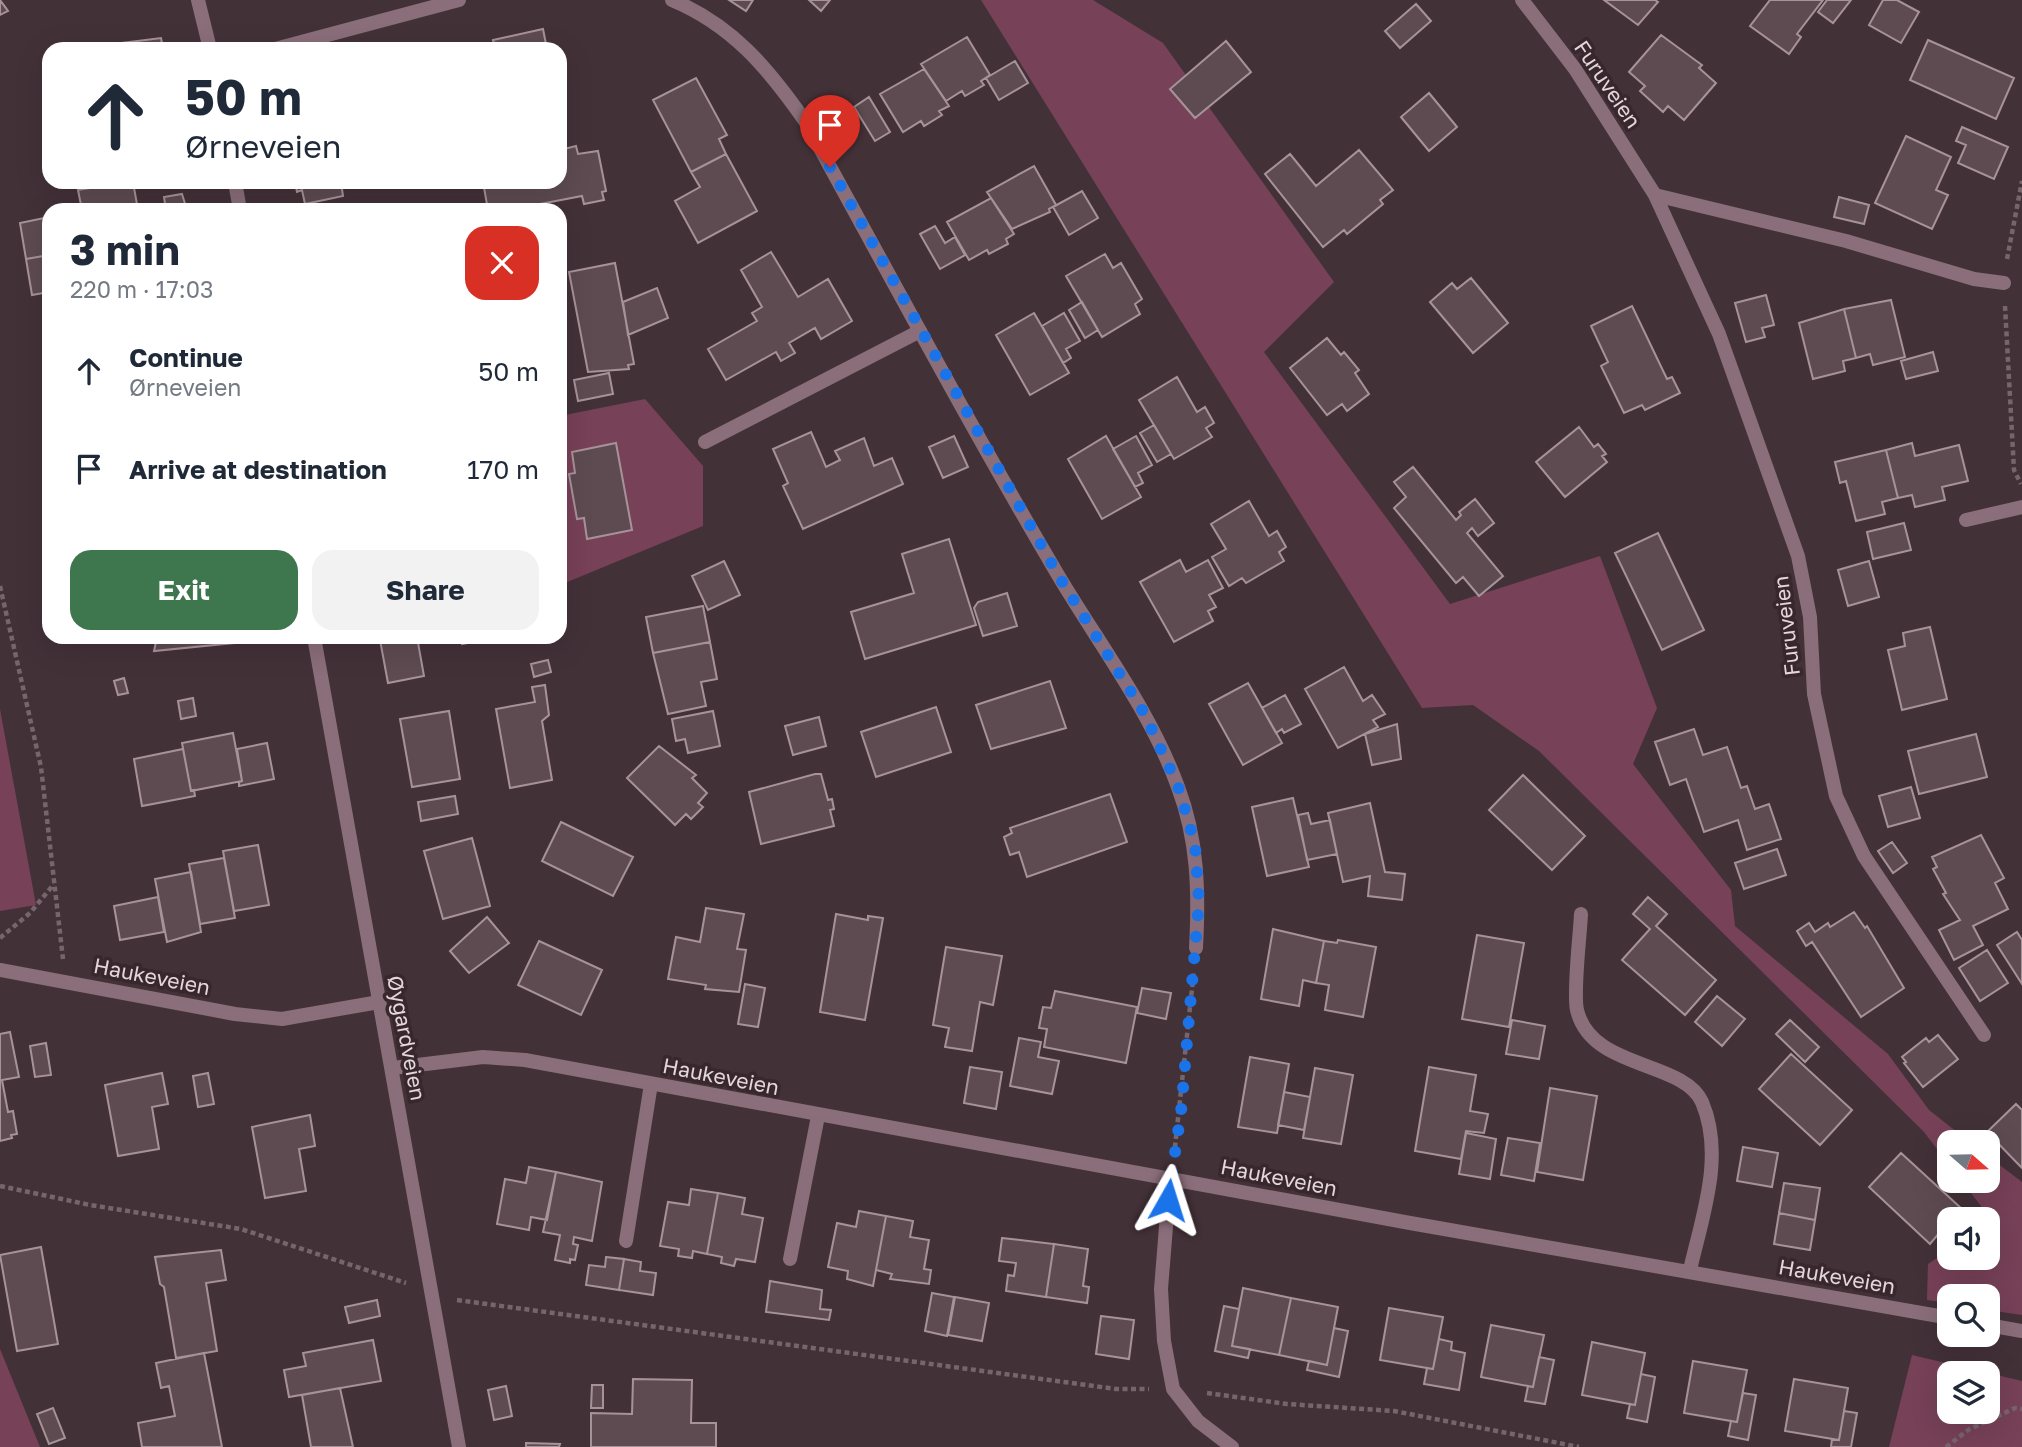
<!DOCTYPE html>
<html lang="en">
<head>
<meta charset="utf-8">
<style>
  body { margin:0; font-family:"Golos Text",sans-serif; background:#f2f2f3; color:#1f2937; height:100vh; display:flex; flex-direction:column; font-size:26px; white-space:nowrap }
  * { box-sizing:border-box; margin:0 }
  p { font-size:23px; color:#747a83 }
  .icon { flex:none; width:38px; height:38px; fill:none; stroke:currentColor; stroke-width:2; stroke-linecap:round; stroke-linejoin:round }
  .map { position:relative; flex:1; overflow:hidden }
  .panel { position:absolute; left:42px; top:203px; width:525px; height:441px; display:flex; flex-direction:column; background:#fff; border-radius:21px; box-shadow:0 7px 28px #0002 }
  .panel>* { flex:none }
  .banner { position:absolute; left:42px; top:42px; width:525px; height:147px; border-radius:21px; box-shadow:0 7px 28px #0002; background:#fff; color:#1f2937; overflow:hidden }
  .needle { width:46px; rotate:110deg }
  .tools { position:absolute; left:1937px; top:1130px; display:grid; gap:14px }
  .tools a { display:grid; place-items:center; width:63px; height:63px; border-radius:14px; background:#fff; box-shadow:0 7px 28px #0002; font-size:35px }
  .pin { position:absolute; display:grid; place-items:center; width:60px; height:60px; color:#fff; margin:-72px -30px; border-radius:50% 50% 50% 0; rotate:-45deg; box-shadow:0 0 7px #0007 }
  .pin .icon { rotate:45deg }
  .me { position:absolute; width:77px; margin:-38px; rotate:6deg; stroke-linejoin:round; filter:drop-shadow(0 0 5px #0008) }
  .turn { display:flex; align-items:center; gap:24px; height:147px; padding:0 28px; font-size:32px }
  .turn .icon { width:91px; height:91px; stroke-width:2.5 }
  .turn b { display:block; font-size:49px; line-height:60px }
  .round { display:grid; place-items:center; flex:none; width:74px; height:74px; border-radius:21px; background:#f2f2f3 }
  .overview { display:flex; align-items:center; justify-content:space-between; height:119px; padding:0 28px }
  h1 { font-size:42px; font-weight:700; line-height:52px }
  .action { display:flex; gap:14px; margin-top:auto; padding:14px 28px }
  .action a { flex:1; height:80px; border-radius:21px; background:#3e764d; color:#fff; font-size:28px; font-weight:700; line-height:80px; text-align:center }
  .action a+a { background:#f2f2f3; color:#1f2937 }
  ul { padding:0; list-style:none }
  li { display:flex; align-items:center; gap:21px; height:98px; padding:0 28px }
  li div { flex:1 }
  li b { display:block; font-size:26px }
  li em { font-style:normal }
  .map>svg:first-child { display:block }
  .green { fill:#774158; fill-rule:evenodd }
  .building { fill:#5e4b52; stroke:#a8929a; stroke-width:2 }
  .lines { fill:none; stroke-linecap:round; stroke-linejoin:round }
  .path { stroke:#76666c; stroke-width:4.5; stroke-dasharray:5 3.5; stroke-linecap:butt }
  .service { stroke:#8a6e79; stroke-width:14 }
  .minor { stroke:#8a6e79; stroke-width:14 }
  .tertiary { stroke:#8a6e79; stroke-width:14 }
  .route { stroke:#1a73e8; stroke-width:12; stroke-dasharray:0 21.6 }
  .labels { text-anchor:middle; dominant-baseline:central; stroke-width:7; stroke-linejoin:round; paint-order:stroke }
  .street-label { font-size:21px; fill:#e3d7db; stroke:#39272e }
</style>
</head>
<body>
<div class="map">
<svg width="2022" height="1447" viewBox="0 0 2022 1447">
  <rect width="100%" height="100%" fill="#433138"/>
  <path class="green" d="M981 0H1093L1163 43 1334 282 1264 352 1450 604 1600 556 1657 708 1633 764 1731 890 1735 926 1888 1054 1929 1110 1971 1143H1950L1949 1165 1924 1132 1539 751 1473 705 1422 708Z
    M645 399 703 466V526L560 585V416Z
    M0 709 36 905 0 911Z
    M1988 1156 2022 1182V1315L1988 1310V1297H1950L1949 1303 1927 1300 1928 1264 1949 1250 1950 1258H1988V1226L1993 1222 1962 1181H1988Z
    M0 1349 40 1447H0Z
    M1912 1355 2022 1381V1447H1889ZM1950 1374H1988V1412H1950Z"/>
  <path class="building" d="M0 0 8 11 0 15Z
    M729 0H753L746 11Z
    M809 0H830L821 11Z
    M1604 0H1655L1658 2 1638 25Z
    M1770 0H1823L1797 34 1801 37 1789 54 1750 26Z
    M1827 0H1851L1833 23 1818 12Z
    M1883 0H1897L1919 12 1901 43 1869 25Z
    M1416 4 1431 21 1400 48 1385 31Z
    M543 29 547 49H495L493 40Z
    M1661 35 1702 65 1699 68 1716 83 1684 120 1668 106 1663 112 1640 91 1645 86 1629 72Z
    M967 37 990 75 981 81 984 85 965 96 962 91 946 101 921 64Z
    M161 38 163 49H103L122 46V43Z
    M1928 40 2014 78 1996 119 1910 80Z
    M1226 41 1251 72 1195 118 1170 89Z
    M1015 61 1028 83 999 100 986 78Z
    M924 69 949 106 939 111 942 115 924 126 921 121 903 132 880 94Z
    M696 78 727 135 719 139 726 154 691 172 653 100Z
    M1429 93 1457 127 1429 151 1401 117Z
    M869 97 890 132 875 141 854 107Z
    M1962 127 2008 147 1994 179 1958 163 1966 145 1956 141Z
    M1906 136 1951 157 1936 190 1948 195 1932 229 1875 203Z
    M576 146 578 154 598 151 606 191 602 192 604 200 584 204 582 196 509 210H488L483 182H560V150Z
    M1359 150 1393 190 1380 200 1383 204 1347 234 1344 230 1323 247 1265 174 1290 154 1316 186Z
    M726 154 757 211 698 243 675 201 700 187 691 172Z
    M1034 166 1056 205 1049 209 1050 212 1012 229 987 192Z
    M125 182H133L138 210H82L78 190Z
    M295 182H341L343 196 305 204 302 190 297 192Z
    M1082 191 1098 218 1069 235 1053 207Z
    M182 194 187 210H166L164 197Z
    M1839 197 1869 205 1864 224 1834 217Z
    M991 198 1014 234 1006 239 1008 244 989 254 987 250 969 260 947 222Z
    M49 217V255L26 259 20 223Z
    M935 226 945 243 955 237 965 255 940 269 920 234Z
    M771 252 798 297 828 279 852 321 821 339 815 328 789 343 795 353 781 361 776 352 726 380 708 349 757 321 752 313 762 307 741 270Z
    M1105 254 1113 268 1121 263 1142 299 1135 304 1140 314 1102 337 1066 276Z
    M49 255V292L32 295 26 259Z
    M615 263 634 364 628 365 629 369 588 372 569 272Z
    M1471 278 1508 323 1473 353 1430 302 1452 283 1457 289Z
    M657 288 668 318 628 335 623 302Z
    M1766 295 1774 325 1762 328 1765 337 1746 342 1735 303Z
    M1891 300 1905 357 1873 365 1870 354 1856 358 1844 309Z
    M1082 302 1098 330 1085 338 1069 310Z
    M1632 306 1667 379 1672 377 1680 393 1645 410 1642 405 1624 413 1601 366 1608 362 1591 326Z
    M1844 309 1856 358 1843 361 1845 371 1813 379 1799 323Z
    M1034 313 1069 373 1030 395 996 335Z
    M1064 313 1080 341 1066 349 1071 358 1063 363 1042 326Z
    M1327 338 1341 355 1344 352 1359 370 1355 373 1369 394 1347 411 1342 404 1327 415 1290 368Z
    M1933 352 1938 371 1906 379 1901 361Z
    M609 373 613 394 578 401 574 380Z
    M1177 377 1197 412 1205 407 1214 423 1206 428 1212 437 1174 459 1139 400Z
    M1154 425 1171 454 1157 462 1140 433Z
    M1579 427 1594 447 1598 444 1606 454 1602 456 1607 462 1565 497 1536 462Z
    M811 432 826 467 840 460 835 451 864 438 874 466 892 458 903 484 803 529 783 486 788 483 773 449Z
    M954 436 968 467 943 478 929 447Z
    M1106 436 1141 497 1102 519 1068 459Z
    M1136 436 1152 465 1138 473 1143 483 1135 487 1113 449Z
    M616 443 632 530 587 539 584 518 577 519 569 474 575 473 572 452Z
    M1912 443 1915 456 1959 445 1968 481 1942 487 1945 500 1915 507 1912 495 1898 498 1886 450Z
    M1886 450 1898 498 1882 502 1885 514 1856 521 1846 481 1840 483 1835 462Z
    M1413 467 1456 520 1461 515 1459 512 1475 499 1494 523 1478 536 1472 528 1467 533 1503 576 1479 596 1463 577 1456 583 1394 508 1406 497 1394 482Z
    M1249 501 1269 536 1277 531 1286 547 1279 552 1284 561 1246 583 1242 578 1229 586 1212 557 1226 549 1211 524Z
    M1904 523 1911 550 1873 559 1867 532Z
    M1658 533 1704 630 1662 650 1615 553Z
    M949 539 976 625 865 659 851 612 914 593 902 554Z
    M1180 560 1186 572 1208 560 1223 588 1209 595 1216 607 1208 611 1213 621 1174 642 1140 582Z
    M724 561 740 595 708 610 692 576Z
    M1869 561 1879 597 1848 606 1838 570Z
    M1007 593 1017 626 983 636 974 608 978 602Z
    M703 606 710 642 653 653 646 617Z
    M1930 627 1947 699 1902 710 1888 650 1905 646 1903 633Z
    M157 637H254V641L154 651Z
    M396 637H417L424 676 388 683 380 640Z
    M460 637H494V638L462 644Z
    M710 642 717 679 701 682 706 706 668 714 653 653Z
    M548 660 551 672 534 677 531 664Z
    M1344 667 1363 701 1372 695 1385 714 1373 720 1378 727 1338 748 1305 689Z
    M124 678 128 693 118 695 114 681Z
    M1050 681 1066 728 991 749 976 705Z
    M1248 683 1282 743 1243 765 1209 704Z
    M545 685 549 715 542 721 552 780 510 788 496 709 535 702 532 687Z
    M1285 695 1301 724 1284 733 1282 729 1276 733 1262 708Z
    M193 698 196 716 181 719 178 701Z
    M936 707 951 752 876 777 861 732Z
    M449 711 460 779 412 787 400 719Z
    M713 711 720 746 688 753 685 739 676 741 672 719Z
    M819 717 826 746 793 755 785 726Z
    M1397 724 1401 759 1372 765 1365 734Z
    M1694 729 1703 755 1727 747 1741 788 1747 786 1755 809 1769 804 1781 839 1747 850 1738 820 1704 832 1686 779 1670 785 1655 742Z
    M233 733 242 781 191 791 182 743Z
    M1976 734 1987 777 1919 794 1908 751Z
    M267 743 274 779 239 786V782L242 781 237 749Z
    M659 746 696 775 692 778 707 793 698 803 703 807 691 819 686 814 675 825 627 778Z
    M183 749 191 791 194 790 195 796 142 806 134 759Z
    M815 774H821L828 800 832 799 834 809 830 810 834 826 761 844 749 792Z
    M1523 775 1585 836 1552 870 1489 810Z
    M1911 787 1920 818 1888 827 1879 796Z
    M1110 794 1127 842 1027 877 1019 852 1010 855 1004 837 1012 833 1010 828Z
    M455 796 458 814 421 821 418 802Z
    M1293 798 1309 867 1267 876 1252 807Z
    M1370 803 1385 872 1405 874 1402 900 1368 896 1370 876 1343 882 1328 813Z
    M1308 813 1311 824 1330 820 1337 854 1307 860 1298 815Z
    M561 822 633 857 613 896 542 861Z
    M1981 835 2004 878 1995 883 2008 909 1973 926 1983 945 1954 960 1939 930 1960 920 1943 894 1946 893 1933 869 1937 867 1932 857Z
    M472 838 490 906 443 919 424 851Z
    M1892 842 1907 863 1893 873 1878 851Z
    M258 845 269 905 234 911 223 851Z
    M1777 849 1786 875 1744 889 1735 863Z
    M224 858 235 918 200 924 189 864Z
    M191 872 201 932 167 942 155 879Z
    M158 897 164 932 120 940 114 906Z
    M1648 897 1667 914 1656 926 1716 980 1685 1015 1622 960 1650 929 1633 914Z
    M706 908 744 914 737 949 746 950 739 992 705 989 706 985 668 979 676 937 700 942Z
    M1854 912 1865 928 1867 926 1904 988 1861 1017 1812 942 1806 946 1797 931 1809 923 1815 932 1828 923 1830 927Z
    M836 914 868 920V916L883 918 865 1020 820 1012Z
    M487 917 509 943 469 973 450 951Z
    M1273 929 1324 941 1316 983 1303 980 1299 1006 1261 999Z
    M2017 932 2022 940V984L1997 945Z
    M1477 935 1524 943 1509 1027 1462 1019Z
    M1338 940 1376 947 1363 1017 1325 1010 1329 985 1316 983 1324 941 1337 943Z
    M539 941 602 970 581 1015 518 985Z
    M946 947 1002 956 993 1005 980 1002 972 1051 945 1047 949 1028 933 1025Z
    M1987 950 2008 983 1980 1001 1959 968Z
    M745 984 765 988 758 1027 738 1024Z
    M1142 988 1171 993 1166 1019 1137 1013Z
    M1055 991 1137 1007 1126 1063 1044 1047 1047 1029 1039 1028 1043 1007 1051 1008Z
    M1717 996 1745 1019 1722 1046 1695 1022Z
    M1512 1020 1545 1026 1539 1059 1506 1054Z
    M1790 1020 1819 1047 1805 1062 1776 1034Z
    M10 1032 19 1077 2 1080 8 1112 13 1111 17 1134 11 1135 12 1138 0 1141V1034Z
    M1938 1035 1958 1059 1923 1087 1904 1063 1906 1062 1902 1057 1926 1038 1929 1042Z
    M1019 1038 1041 1042 1038 1057 1059 1061 1052 1094 1010 1086Z
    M46 1043 51 1075 35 1077 30 1046Z
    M1791 1054 1852 1110 1820 1145 1759 1089Z
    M1250 1057 1289 1064 1277 1133 1238 1127Z
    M970 1067 1002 1072 996 1109 964 1103Z
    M1429 1067 1476 1075 1470 1111 1488 1114 1484 1133 1466 1131 1461 1159 1415 1151Z
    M1315 1068 1353 1075 1341 1144 1303 1138Z
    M162 1073 168 1104 152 1107 159 1149 118 1156 105 1085Z
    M208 1073 214 1104 198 1107 193 1076Z
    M1550 1088 1597 1096 1583 1180 1537 1172Z
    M1284 1092 1310 1097 1304 1130 1278 1125Z
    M2016 1104 2022 1110V1168L1987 1132Z
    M310 1115 315 1146 299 1149 306 1191 265 1198 252 1127Z
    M1466 1133 1496 1139 1490 1179 1459 1174Z
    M1508 1138 1540 1143 1534 1181 1501 1175Z
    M1743 1147 1778 1153 1772 1187 1737 1181Z
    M1901 1153 1962 1209 1950 1220 1930 1244 1869 1187Z
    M529 1167 556 1172 547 1220 531 1217 529 1230 497 1224 505 1179 526 1183Z
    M556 1172 602 1182 592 1241 574 1237 573 1244 578 1245 575 1260 570 1259V1263L555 1260 560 1235 543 1232Z
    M1784 1183 1820 1188 1815 1220 1779 1213Z
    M691 1189 718 1193 707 1254 693 1251 692 1258 678 1256 679 1249 660 1246 668 1202 689 1205Z
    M718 1193 745 1198 742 1214 763 1218 755 1262 736 1259 734 1266 721 1263 722 1257 707 1254Z
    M859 1211 886 1216 873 1286 847 1279 848 1271 828 1267 837 1223 856 1227Z
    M1779 1213 1815 1220 1810 1250 1774 1244Z
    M886 1216 913 1221 910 1237 929 1240 924 1269 931 1270 929 1284 890 1279 892 1274 876 1270Z
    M1002 1238 1054 1244 1046 1297 1006 1291 1008 1275 1014 1276 1016 1263 999 1261Z
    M1054 1244 1088 1249 1083 1286 1089 1287 1087 1303 1046 1297Z
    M41 1247 58 1344 17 1351 0 1255Z
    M221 1250 226 1280 206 1283 217 1351 176 1358 164 1287 160 1284 155 1257Z
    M606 1257 624 1259 619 1290 586 1285 589 1265 605 1267Z
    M624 1259 641 1262 640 1271 656 1273 653 1295 619 1290Z
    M770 1281 822 1290 820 1309 831 1310 829 1320 766 1312Z
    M1243 1288 1291 1298 1279 1355 1232 1346Z
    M932 1293 954 1297 947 1336 925 1331Z
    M955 1297 989 1303 982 1341 948 1335Z
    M1291 1298 1338 1307 1327 1365 1279 1355Z
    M377 1300 380 1316 349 1323 345 1307Z
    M1224 1306 1239 1309 1232 1346 1250 1349 1248 1358 1215 1351Z
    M1389 1308 1443 1317 1433 1369 1380 1360Z
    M1101 1316 1134 1320 1129 1359 1096 1354Z
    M1491 1325 1544 1335 1533 1387 1481 1377Z
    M1334 1328 1348 1331 1339 1377 1307 1370 1309 1361 1327 1365Z
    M1439 1339 1452 1342 1451 1350 1465 1353 1459 1390 1424 1384 1427 1368 1433 1369Z
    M373 1340 381 1381 289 1397 284 1370 306 1366 303 1353Z
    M1592 1342 1645 1353 1635 1405 1582 1395Z
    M204 1353 222 1447H142L138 1423 175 1416 169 1386 161 1388 156 1363Z
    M1539 1357 1554 1360 1545 1404 1525 1401 1528 1386 1533 1387Z
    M1693 1361 1747 1370 1737 1422 1684 1413Z
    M1641 1374 1655 1377 1647 1422 1627 1418 1630 1404 1635 1405Z
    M633 1379 692 1380 691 1423H716V1447H591V1413L632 1414Z
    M1794 1379 1848 1388 1839 1440 1785 1431Z
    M592 1385H603V1408H591Z
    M506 1386 512 1416 494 1420 488 1390Z
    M340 1388 353 1447H311L302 1395Z
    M1743 1393 1756 1395 1748 1440 1728 1436 1731 1421 1737 1422Z
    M53 1408 65 1438 49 1444 37 1414Z
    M1844 1411 1857 1413 1851 1447H1831L1832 1439 1839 1440Z
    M526 1443 560 1444 559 1447H526Z"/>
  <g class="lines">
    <path class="path" d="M2007 259 2022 181
      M2005 306 2014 470 2021 484
      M0 586 41 767 63 959
      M0 938 30 913 54 884
      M1174 1156 1194 970
      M0 1186 90 1205 241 1229 406 1283
      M457 1300 1116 1389H1149
      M1207 1393 1287 1404 1394 1411 1579 1447
      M1946 1447 1968 1430 2015 1408 2022 1409"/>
    <path class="service" d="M705 442 920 331
      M1966 520 2022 507
      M1581 914C1580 936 1573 992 1577 1010 1591 1070 1683 1060 1702 1102 1725 1156 1702 1217 1690 1270
      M626 1241 651 1084
      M790 1259 818 1116"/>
    <path class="minor" d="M672 0C732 25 768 68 805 121 888 272 970 426 1058 575 1099 644 1150 710 1178 787 1198 840 1199 892 1196 948
      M1522 0 1575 69 1655 195 1719 334 1798 556 1810 617 1814 694 1836 796 1864 856 1984 1035
      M275 49 459 0
      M1655 195 1846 241 1974 279 2004 283
      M0 970 235 1014 282 1019 379 1002
      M393 1068 483 1057 525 1060 1410 1223 1950 1318
      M1170 1177 1161 1289 1164 1341 1173 1389 1198 1421 1232 1447
      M1988 1325 2022 1331"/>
    <path class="tertiary" d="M198 0 210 49
      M235 182 240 210
      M314 637 459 1447"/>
  </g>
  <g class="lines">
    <path class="route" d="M830 167 1058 575 1144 713 1178 786 1195 844 1199 902 1181 1112 1168 1200"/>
  </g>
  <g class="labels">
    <g class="street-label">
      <text transform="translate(1608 84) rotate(56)">Furuveien</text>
      <text transform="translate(1786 626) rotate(-97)">Furuveien</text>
      <text transform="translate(152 976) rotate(11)">Haukeveien</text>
      <text transform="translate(407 1038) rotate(79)">Øygardveien</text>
      <text transform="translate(721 1076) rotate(11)">Haukeveien</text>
      <text transform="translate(1279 1177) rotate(11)">Haukeveien</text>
      <text transform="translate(1837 1276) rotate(10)">Haukeveien</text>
    </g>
  </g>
</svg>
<div class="tools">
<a><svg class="needle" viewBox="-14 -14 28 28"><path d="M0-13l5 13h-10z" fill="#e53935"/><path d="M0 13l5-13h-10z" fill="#747a83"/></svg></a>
<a><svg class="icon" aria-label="sound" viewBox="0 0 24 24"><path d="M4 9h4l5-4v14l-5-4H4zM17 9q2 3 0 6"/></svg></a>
<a><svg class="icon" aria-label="search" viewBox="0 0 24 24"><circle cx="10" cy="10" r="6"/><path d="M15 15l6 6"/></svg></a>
<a><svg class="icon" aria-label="layers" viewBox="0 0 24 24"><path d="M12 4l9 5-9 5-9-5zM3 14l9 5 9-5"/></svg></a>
</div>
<div class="pin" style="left:830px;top:167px;background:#d93025"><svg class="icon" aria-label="arrive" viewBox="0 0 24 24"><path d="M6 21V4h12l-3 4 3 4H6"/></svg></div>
<svg class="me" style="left:1168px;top:1200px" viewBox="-20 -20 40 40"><path d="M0-17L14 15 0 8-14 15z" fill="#1a73e8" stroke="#fff" stroke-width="4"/></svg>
<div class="banner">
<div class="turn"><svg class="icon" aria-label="ahead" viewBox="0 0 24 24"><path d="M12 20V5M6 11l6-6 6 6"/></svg><div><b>50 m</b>Ørneveien</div></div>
</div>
<section class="panel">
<div class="overview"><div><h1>3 min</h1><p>220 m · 17:03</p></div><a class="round" style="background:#d93025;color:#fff"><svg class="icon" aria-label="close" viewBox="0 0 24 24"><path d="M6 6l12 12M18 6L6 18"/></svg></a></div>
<ul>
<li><svg class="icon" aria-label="ahead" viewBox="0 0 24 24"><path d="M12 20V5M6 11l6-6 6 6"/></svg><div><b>Continue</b><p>Ørneveien</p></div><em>50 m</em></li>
<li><svg class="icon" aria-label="arrive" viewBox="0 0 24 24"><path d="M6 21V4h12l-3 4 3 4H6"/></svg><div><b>Arrive at destination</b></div><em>170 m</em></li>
</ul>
<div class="action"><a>Exit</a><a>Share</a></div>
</section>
</div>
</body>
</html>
